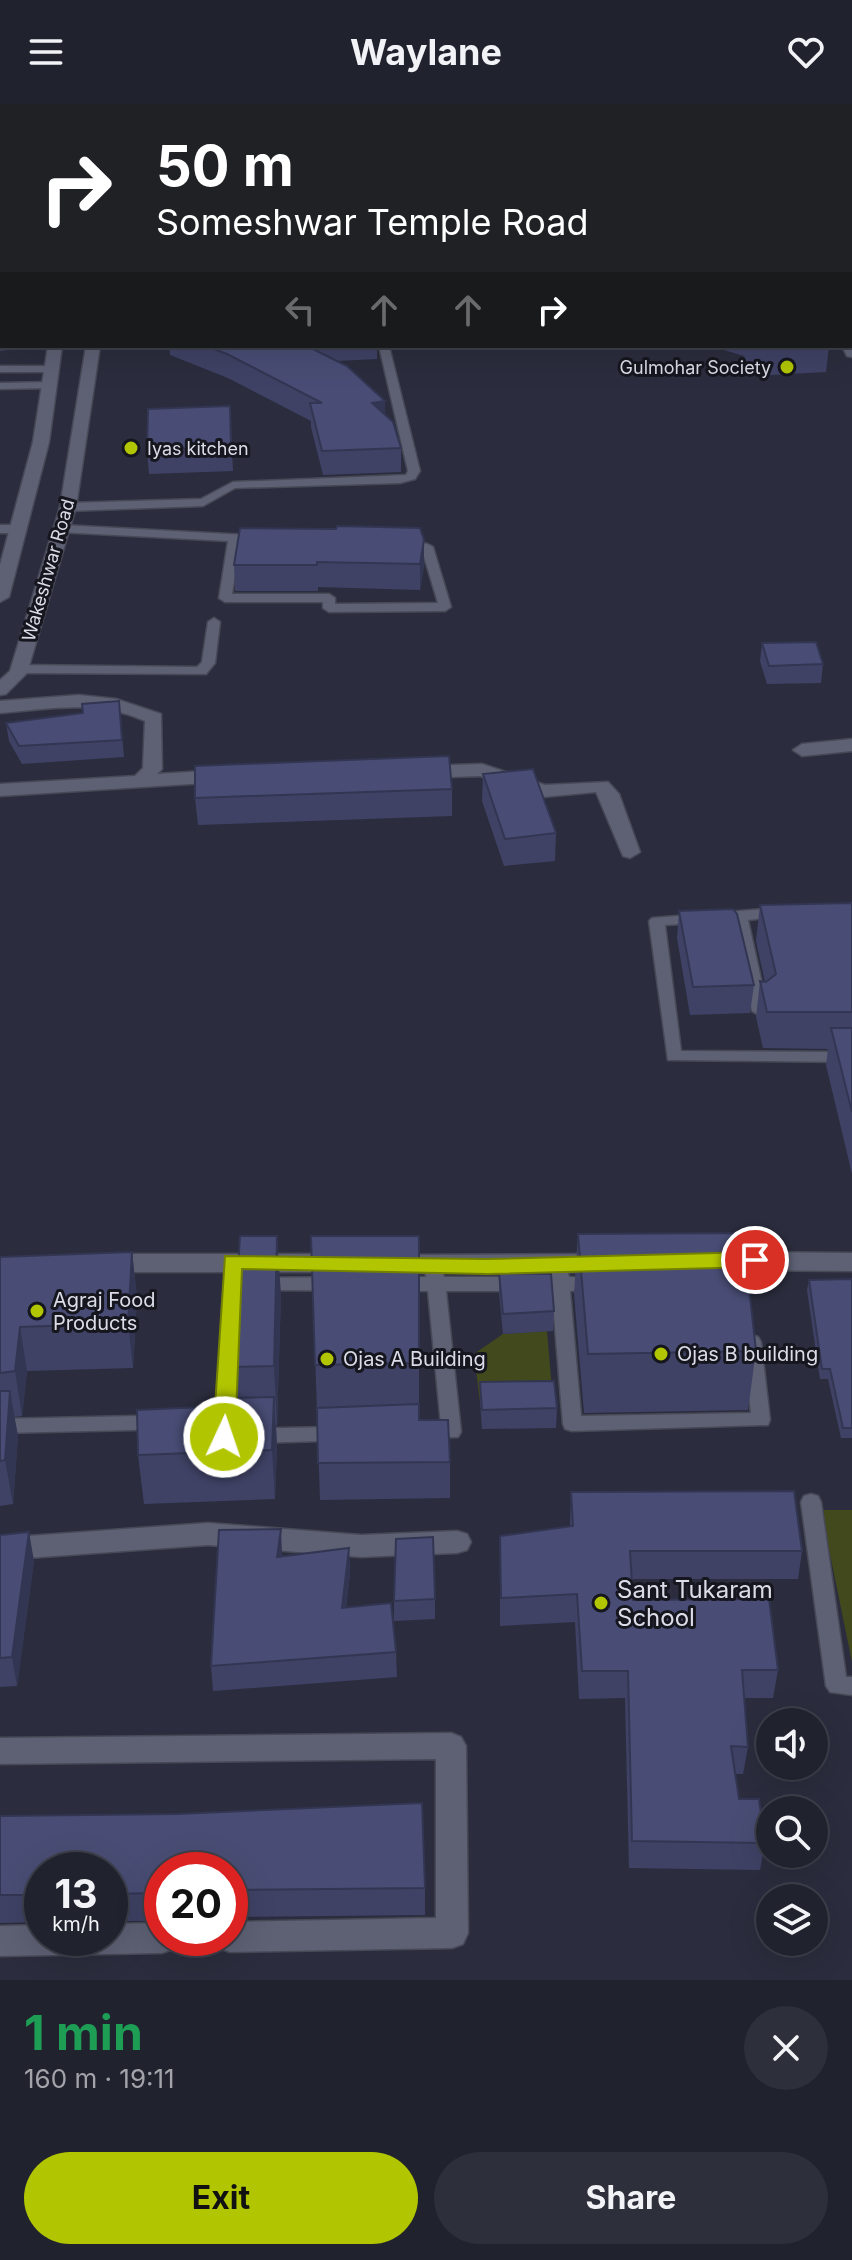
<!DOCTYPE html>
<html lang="en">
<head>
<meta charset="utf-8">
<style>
  body { margin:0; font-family:Inter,sans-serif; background:#2d2f3a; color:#f1f3f6; height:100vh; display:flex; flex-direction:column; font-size:30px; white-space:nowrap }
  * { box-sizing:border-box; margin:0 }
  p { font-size:26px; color:#a2a4aa }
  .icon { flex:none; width:44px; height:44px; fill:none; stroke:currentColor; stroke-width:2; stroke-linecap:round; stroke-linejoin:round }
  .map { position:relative; height:1876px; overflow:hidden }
  .details { display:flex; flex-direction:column; background:#20222e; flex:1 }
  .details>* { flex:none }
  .hud { position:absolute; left:0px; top:0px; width:852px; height:244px; box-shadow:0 8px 32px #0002,0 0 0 2px #3d3f4a; background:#202124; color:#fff; overflow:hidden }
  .tools { position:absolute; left:756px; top:1604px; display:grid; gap:16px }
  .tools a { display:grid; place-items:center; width:72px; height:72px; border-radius:50%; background:#20222e; box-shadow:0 8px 32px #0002,0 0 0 2px #3d3f4a; font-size:40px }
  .speed { position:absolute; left:24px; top:1748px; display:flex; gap:16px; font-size:40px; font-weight:700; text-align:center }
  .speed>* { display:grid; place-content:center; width:104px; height:104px; border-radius:50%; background:#20222e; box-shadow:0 8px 32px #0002,0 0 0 2px #3d3f4a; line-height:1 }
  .speed small { font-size:20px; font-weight:400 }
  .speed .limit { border:12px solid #d22; background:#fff; color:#111 }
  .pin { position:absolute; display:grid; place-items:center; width:68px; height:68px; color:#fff; margin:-34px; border:4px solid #fff; border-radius:50%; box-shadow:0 2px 8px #0007 }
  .me { position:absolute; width:88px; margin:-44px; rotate:3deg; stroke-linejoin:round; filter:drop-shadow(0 0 6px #0008) }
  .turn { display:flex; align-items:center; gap:28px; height:168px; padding:0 24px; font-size:36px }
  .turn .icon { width:104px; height:104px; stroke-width:2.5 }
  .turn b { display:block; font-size:56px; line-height:68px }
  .lanes { display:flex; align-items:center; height:76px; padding:0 24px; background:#0003; justify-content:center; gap:40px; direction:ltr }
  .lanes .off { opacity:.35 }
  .round { display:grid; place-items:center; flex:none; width:84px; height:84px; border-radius:42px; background:#2d2f3a }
  .overview { display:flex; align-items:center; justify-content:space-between; height:136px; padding:0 24px }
  h1 { font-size:48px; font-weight:700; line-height:60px; color:#1e9e55 }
  .cta { display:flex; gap:16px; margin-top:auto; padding:16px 24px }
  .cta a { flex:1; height:92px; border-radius:48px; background:#b1c500; color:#111; font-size:32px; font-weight:700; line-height:92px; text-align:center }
  .cta a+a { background:#2d2f3a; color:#f1f3f6 }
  header { display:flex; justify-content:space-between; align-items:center; height:104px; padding:0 24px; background:#20222e; font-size:36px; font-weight:700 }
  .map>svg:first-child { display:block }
  .green { fill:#42491c }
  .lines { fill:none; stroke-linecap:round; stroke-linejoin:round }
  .service-casing { stroke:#474957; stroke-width:3 }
  .minor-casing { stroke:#474957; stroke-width:3 }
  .tertiary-casing { stroke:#474957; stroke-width:3 }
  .secondary-casing { stroke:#474957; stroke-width:3 }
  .service { fill:#5e6174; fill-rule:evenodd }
  .minor { fill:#5e6174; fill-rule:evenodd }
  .tertiary { fill:#5e6174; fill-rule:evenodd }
  .secondary { fill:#5e6174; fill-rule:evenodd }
  .wall { fill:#3f4265 }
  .shaded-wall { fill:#333652 }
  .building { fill:#494d75; stroke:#333652; stroke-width:2 }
  .route { fill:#b1c500; stroke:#738000; stroke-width:2 }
  .poi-dot { fill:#b1c500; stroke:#15161e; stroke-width:3 }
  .labels { text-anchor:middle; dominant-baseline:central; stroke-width:6; stroke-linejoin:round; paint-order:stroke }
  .far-poi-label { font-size:18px; fill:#dadce7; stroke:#15161e; text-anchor:end }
  .far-street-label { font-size:18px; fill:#dadce7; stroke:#15161e }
  .poi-label { font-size:20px; fill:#dadce7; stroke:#15161e; text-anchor:start }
  .near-poi-label { font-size:24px; fill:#dadce7; stroke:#15161e; text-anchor:start }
</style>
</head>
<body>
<header><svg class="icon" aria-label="menu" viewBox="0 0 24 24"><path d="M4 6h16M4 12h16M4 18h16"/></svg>Waylane<svg class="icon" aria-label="heart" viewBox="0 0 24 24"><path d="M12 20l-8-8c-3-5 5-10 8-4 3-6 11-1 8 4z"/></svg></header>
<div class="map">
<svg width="852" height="1876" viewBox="0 0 852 1876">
  <rect width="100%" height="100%" fill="#2b2d3e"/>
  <path class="green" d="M547 1227 553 1297 480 1298 474 1250 503 1230Z
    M821 1406H852V1558Z"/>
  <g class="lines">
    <g class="service-casing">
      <path id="service" d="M321 0H329V2H321Z
        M379 242H389L420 367 415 375 400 379 235 384 203 402 68 407 62 403 68 399 201 395 233 378 406 371 408 367Z
        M0 262H52L57 265 52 268H0Z
        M0 279 49 278 54 281 49 284 0 285Z
        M0 421H20L26 425 20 429H0Z
        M62 421 264 432V438H240L232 490H329L335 494V500L438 499 422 446H403L397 442C405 436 425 437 433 443L451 503 445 507 329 508 323 504V498H225L219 494 228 437 58 428 56 425Z
        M214 514 220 518 215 559 206 570 19 569 12 565 19 561 197 563 202 558 208 518Z
        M778 804 783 806 785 809 783 812 748 816 768 907 760 912 752 907 733 817 665 821 681 947 852 948V958L668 956 649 817 652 814Z
        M559 1154 565 1155 569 1173 603 1175 606 1180 603 1185 570 1187 581 1312 751 1309 743 1238 746 1233 752 1231 758 1233 761 1238 770 1316 768 1321 572 1327 565 1325 563 1320 552 1187H446L461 1328 458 1333 224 1340 217 1338 214 1333 224 1179 227 1174 426 1173 424 1161 427 1156H439L444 1173H551L550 1160 553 1155ZM242 1186 428 1187 441 1321 234 1325Z
        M135 1312 142 1314 144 1319 142 1324 135 1326 0 1329V1315Z
        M811 1390 818 1392 821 1398 846 1573H852V1591L830 1588 826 1582 801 1398 804 1392Z"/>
    </g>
    <g class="minor-casing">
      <path id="minor" d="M109 0H121L108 2Z
        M135 0H147L134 2Z
        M699 0H723L724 2H700Z
        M48 242H62L49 338 9 493 0 498V461L33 338Z
        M86 242H100L76 403 27 569 6 590 0 591V576L10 567 60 403Z
        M79 591 116 595 161 610 162 665 157 670 222 666 232 672 222 678 0 692V680L135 672 143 664 145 617C98 595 50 605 0 609V597Z
        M852 635V647L802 652 793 646 802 640Z
        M482 660 545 681 608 678 619 690 640 748 630 754 623 752 596 688 543 693 480 672 420 674 410 668 420 662Z
        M717 1148 852 1149V1167L717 1166 708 1163 705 1157 708 1151Z
        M105 1150H339L348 1153 351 1159 348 1165 339 1168H105L96 1165 93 1159 96 1153Z
        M607 1150 616 1153 619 1159 616 1165 607 1168 389 1169 380 1166 377 1160 380 1154 389 1151Z
        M208 1419 361 1431 457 1427 467 1430 471 1438 467 1446 457 1449 361 1453 208 1441 0 1456V1434Z
        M451 1629 461 1633 466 1642 468 1829 463 1840 452 1844 230 1848 219 1844 215 1834H230V1818L436 1814V1655L0 1660V1634Z
        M162 1819V1834H178L173 1845 162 1849 0 1852V1822L42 1821V1834H110V1820Z"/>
    </g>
    <g class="tertiary-casing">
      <path id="tertiary" d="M850 238H852V253L847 252 842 242H850Z"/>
    </g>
    <g class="secondary-casing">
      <path id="secondary" d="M383 0H411L412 2H384Z
        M454 0H481L482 2H455Z"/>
    </g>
    <use href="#service" class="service"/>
    <use href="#minor" class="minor"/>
    <use href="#tertiary" class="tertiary"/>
    <use href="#secondary" class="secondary"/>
  </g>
  <path class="wall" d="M0 0 2 2V242H8V246L0 247Z
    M522 0H711V2H526L522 1Z
    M725 0H852V105L850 103V2H727Z
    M169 242H377V255L337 257 385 297V311L401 344V368L323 371 311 323V317L228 274 170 251Z
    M724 242H829L826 268 754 272 744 252 724 246Z
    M230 302 233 367 149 370 147 346Z
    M240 424 424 462 420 486 318 483V487H235L234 461Z
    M762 539 823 560 821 579 767 580 760 557Z
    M119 597 124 653 22 660 9 637 6 619 83 609Z
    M483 670 556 729 555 757 504 762 482 697Z
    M452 685V712L198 721 195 694Z
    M852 799V1070L826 961 828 945 763 944 756 913 760 877 765 878 756 837 760 801Z
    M679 807 754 881 750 909 690 911 677 834Z
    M578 1130 756 1247 748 1306 584 1309 574 1190Z
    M311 1132H419V1316L450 1358V1394L320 1396Z
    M132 1148 137 1193 133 1264 27 1267 22 1312 14 1313 18 1332 13 1400 0 1402V1153Z
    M499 1169 554 1207 553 1227 503 1230 499 1188Z
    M852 1175V1334H841L828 1275H820L807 1186 809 1176Z
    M281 1191 277 1321H276L277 1341 275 1395 144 1400 138 1351 225 1302 235 1294 232 1263Z
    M480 1278 557 1304 556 1324 482 1325 480 1298Z
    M571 1388 802 1447 798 1475H632L633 1496 778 1566 773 1594H744L748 1643 743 1670H735L739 1695 765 1739 760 1766 629 1764 625 1594 579 1595 575 1518 500 1522V1432L570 1423Z
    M0 1431 34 1457 17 1582 0 1583Z
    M349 1444 350 1469 346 1504 396 1548 397 1573 213 1587 211 1562 282 1450V1453Z
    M435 1495V1515L394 1517V1497Z
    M0 1712 425 1784V1811L230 1813V1766H162V1817H110V1766H42V1818L0 1819Z"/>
  <path class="shaded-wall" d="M385 297V321L372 299Z
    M424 436V462L420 486V460Z
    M277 1132 281 1191 277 1321 274 1262Z
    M132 1148 137 1193 133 1264 128 1219Z
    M20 1223 27 1267 22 1312 15 1267Z
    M10 1287 18 1332 13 1400 5 1356Z
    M274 1293 277 1341 275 1395 272 1346Z
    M281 1425 282 1450 279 1479 277 1453Z
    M29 1428 34 1457 17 1582 12 1553Z
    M349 1444 350 1469 343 1529 342 1504Z"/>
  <path class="building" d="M0 0H61V2H2V217H0V190L1 180 0 179V79L2 75 0 67Z
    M551 0H657L656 2H550Z
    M790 0H852V22L850 30V2H789Z
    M850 33H852V84L850 82Z
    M206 242H307L347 262 385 297 372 299 393 318 401 344 322 347 310 299H322L227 250Z
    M756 242H799L757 244Z
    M230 302 231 343 147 346 148 305Z
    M337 422 420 424 424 436 420 460 317 458V461H234L240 424 336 425Z
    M816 538 823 560 769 562 762 539Z
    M119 597 122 636 19 642 6 619 83 609 82 600Z
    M449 652 452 685 195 694V662Z
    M533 665 556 729 505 735 483 670Z
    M852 799V908H767L760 877 766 878 776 870 760 801Z
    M733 805 737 810 754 881 693 883 679 807Z
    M831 924H852V1008Z
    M743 1129 756 1247 588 1250 578 1130Z
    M240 1132H277L274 1262 232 1263Z
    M311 1132H419V1259L315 1261Z
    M132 1148 128 1219 20 1223 15 1267 0 1269V1153Z
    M499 1169 551 1170 554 1207 503 1210Z
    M852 1175V1324H843L830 1265H822L809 1176Z
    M554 1277 557 1304 482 1306 480 1278Z
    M0 1287H10L5 1356 0 1357Z
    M274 1293 272 1346 138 1351 137 1306 225 1302 226 1294Z
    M419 1300V1316H448L450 1358 318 1359 317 1304Z
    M794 1387 802 1447H630L633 1496 769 1495 778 1566H742L748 1643 731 1642 739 1695H759L765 1739 632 1737 628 1567H582L577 1490 501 1494 500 1432 573 1422 571 1388Z
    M281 1425 277 1453 349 1444 342 1504 391 1499 396 1548 211 1562 219 1426Z
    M29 1428 12 1553 0 1554V1431Z
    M433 1433 435 1495 394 1497 396 1435Z
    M422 1699 425 1784 230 1786V1766H162V1786H160V1789L110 1790V1766H42V1797H39L36 1791H0V1712L179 1710Z"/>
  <path class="route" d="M755 1148 765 1156 755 1163 487 1170 242 1165 235 1333 224 1342 213 1333 225 1152 487 1155Z"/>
  <g class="poi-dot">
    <circle cx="787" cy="263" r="8"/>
    <circle cx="131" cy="344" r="8"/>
    <circle cx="37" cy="1207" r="8"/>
    <circle cx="661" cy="1250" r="8"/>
    <circle cx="327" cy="1255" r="8"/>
    <circle cx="601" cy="1499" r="8"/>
  </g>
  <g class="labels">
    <g class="far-poi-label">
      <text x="771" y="263">Gulmohar Society</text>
      <text x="147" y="344" text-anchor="start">Iyas kitchen</text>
    </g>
    <g class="far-street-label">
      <text transform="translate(48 466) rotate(-74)">Wakeshwar Road</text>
    </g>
    <g class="poi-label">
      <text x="53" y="1196">Agraj Food<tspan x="53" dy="23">Products</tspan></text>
      <text x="677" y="1250">Ojas B building</text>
      <text x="343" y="1255">Ojas A Building</text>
    </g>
    <g class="near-poi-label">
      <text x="617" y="1485">Sant Tukaram<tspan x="617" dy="28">School</tspan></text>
    </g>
  </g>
</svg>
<div class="tools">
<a><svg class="icon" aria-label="sound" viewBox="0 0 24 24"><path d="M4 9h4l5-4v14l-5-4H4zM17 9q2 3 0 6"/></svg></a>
<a><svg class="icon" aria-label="search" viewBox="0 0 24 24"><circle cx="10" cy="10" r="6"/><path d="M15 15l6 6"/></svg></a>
<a><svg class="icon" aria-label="layers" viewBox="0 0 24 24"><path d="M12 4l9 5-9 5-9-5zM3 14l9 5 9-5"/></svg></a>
</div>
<div class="speed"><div>13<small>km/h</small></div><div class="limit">20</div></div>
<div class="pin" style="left:755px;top:1156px;background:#d93025"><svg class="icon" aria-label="arrive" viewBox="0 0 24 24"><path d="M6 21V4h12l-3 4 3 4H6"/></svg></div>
<svg class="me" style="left:224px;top:1333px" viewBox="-20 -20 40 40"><circle r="17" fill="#b1c500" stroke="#fff" stroke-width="3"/><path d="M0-11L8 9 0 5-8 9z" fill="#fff"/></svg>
<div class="hud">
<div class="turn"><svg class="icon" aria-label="right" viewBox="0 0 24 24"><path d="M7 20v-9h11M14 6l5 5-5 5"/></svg><div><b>50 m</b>Someshwar Temple Road</div></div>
<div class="lanes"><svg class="icon off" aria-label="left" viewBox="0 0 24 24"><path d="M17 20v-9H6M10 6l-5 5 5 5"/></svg><svg class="icon off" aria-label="ahead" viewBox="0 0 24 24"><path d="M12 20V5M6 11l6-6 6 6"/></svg><svg class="icon off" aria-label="ahead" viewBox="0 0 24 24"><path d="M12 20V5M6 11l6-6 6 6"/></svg><svg class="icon" aria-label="right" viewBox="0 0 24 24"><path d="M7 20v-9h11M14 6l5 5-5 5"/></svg></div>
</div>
</div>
<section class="details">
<div class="overview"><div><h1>1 min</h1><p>160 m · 19:11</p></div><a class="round"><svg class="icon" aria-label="close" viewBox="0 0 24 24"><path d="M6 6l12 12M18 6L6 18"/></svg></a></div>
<div class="cta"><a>Exit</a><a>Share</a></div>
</section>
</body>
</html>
